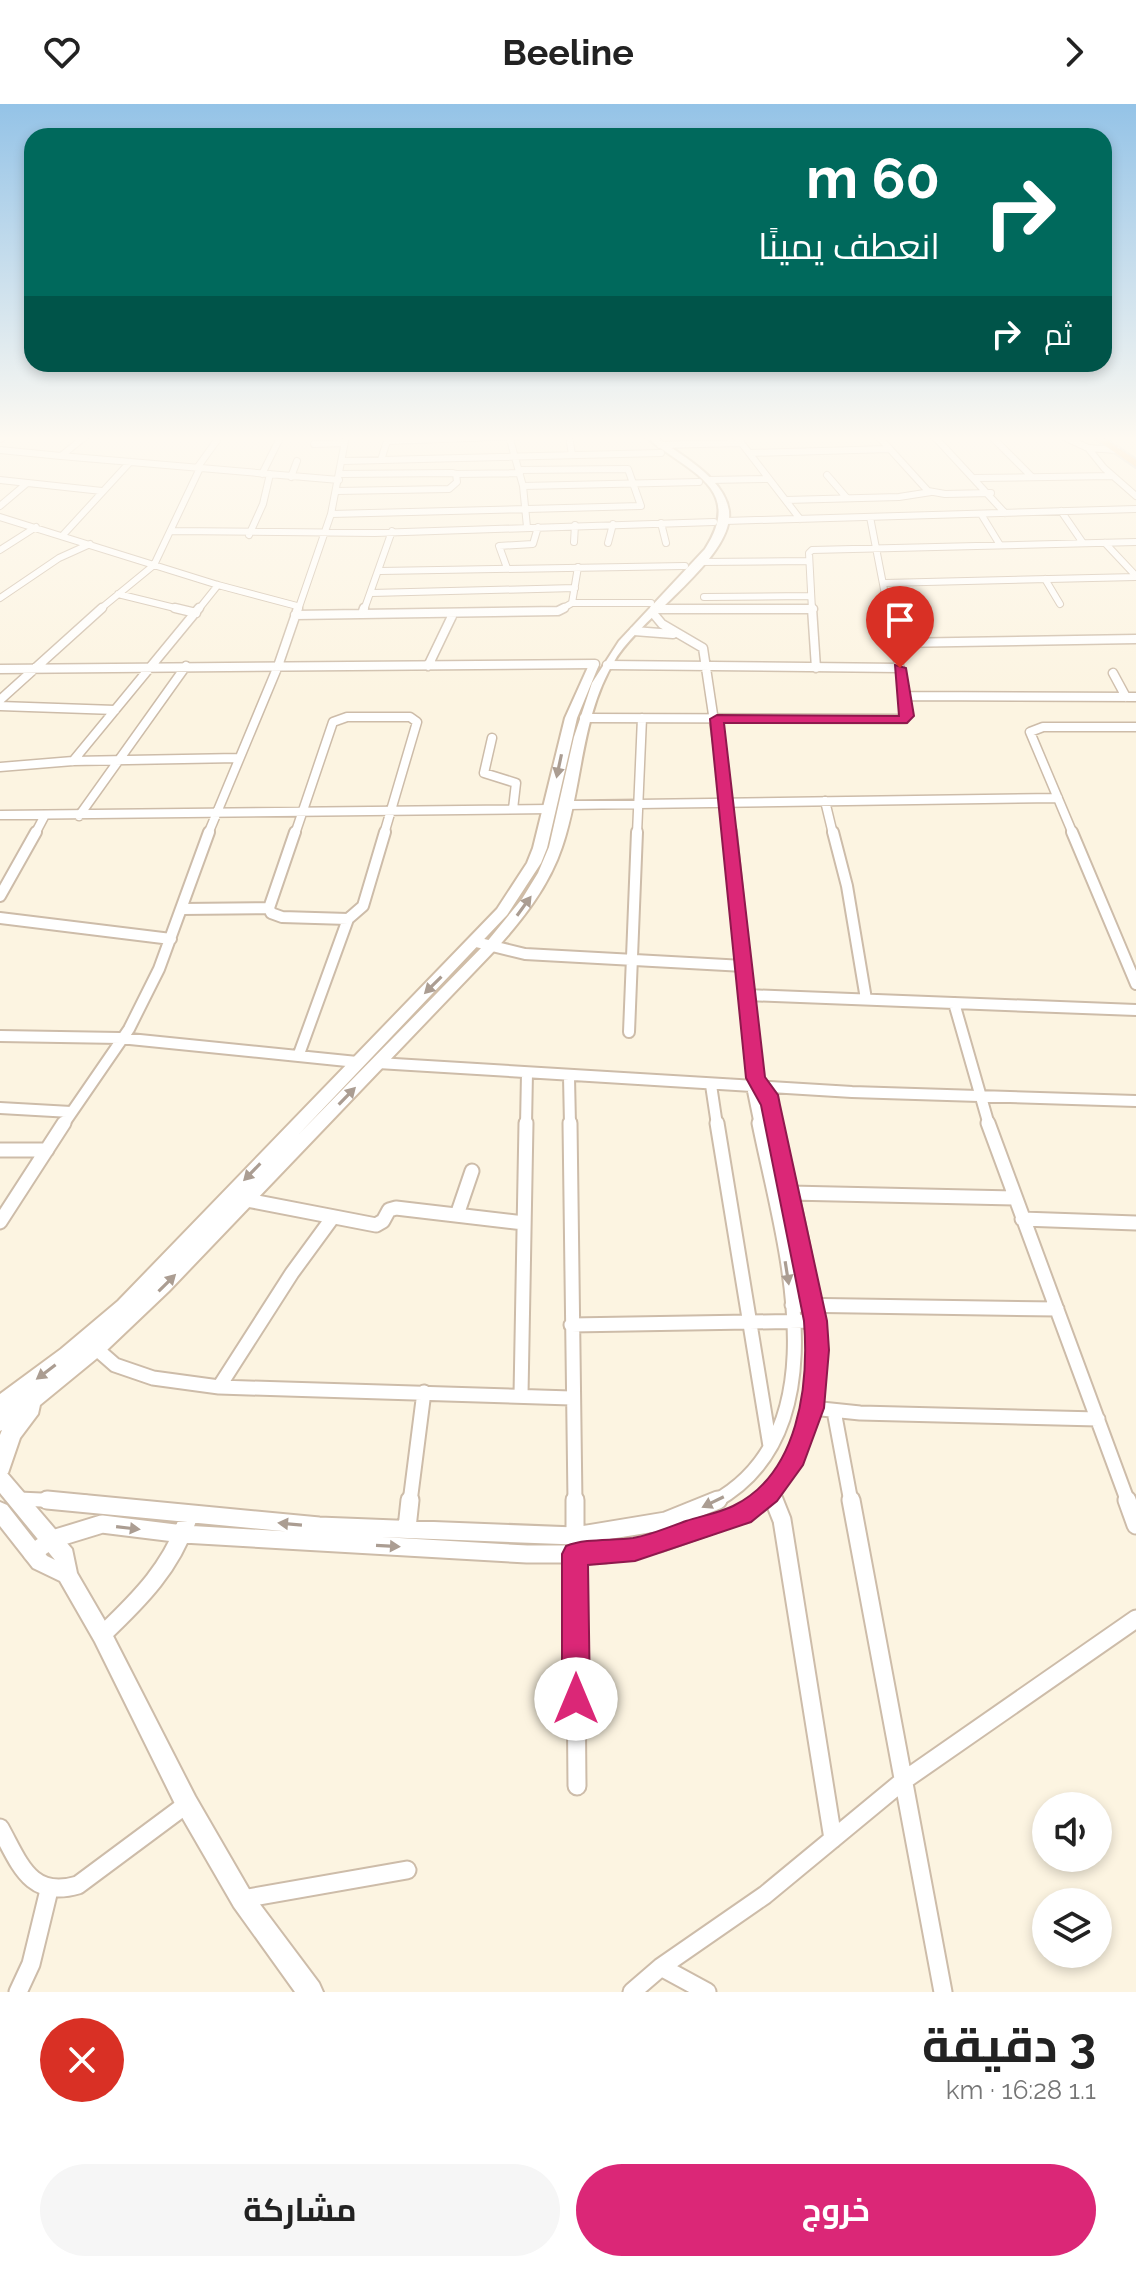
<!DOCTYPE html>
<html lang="ar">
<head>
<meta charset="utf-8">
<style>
  body { margin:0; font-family:Raleway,Cairo,sans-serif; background:#f6f6f6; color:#222; direction:rtl; height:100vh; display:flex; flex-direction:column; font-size:30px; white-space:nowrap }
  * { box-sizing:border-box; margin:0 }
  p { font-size:26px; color:#767676 }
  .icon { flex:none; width:44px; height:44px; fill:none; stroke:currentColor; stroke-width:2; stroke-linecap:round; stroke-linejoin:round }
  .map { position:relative; height:1888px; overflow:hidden; direction:ltr }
  .details { display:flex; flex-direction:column; background:#fff; flex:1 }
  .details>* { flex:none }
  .banner { position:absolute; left:24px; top:24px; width:1088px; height:244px; border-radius:24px; box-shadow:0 4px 12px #0003; direction:rtl; background:#00695c; color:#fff; overflow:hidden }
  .buttons { position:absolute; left:1032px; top:1688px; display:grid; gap:16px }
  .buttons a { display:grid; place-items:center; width:80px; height:80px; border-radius:50%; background:#fff; box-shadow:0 4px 12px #0003; font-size:40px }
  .pin { position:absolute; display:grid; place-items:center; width:68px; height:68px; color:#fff; margin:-82px -34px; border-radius:50% 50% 50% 0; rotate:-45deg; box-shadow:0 0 8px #0007 }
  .pin .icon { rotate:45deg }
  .me { position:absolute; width:88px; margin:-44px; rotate:0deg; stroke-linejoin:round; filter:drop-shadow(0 0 6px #0008) }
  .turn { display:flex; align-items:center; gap:28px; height:168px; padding:0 40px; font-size:36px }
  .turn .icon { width:104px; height:104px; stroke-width:2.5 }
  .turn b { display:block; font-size:56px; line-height:68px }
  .then { display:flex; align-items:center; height:76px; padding:0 40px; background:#0003; gap:16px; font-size:30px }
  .round { display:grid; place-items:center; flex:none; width:84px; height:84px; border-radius:42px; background:#f6f6f6 }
  .overview { display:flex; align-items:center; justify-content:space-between; height:136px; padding:0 40px }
  h1 { font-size:48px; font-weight:700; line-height:60px }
  .action { display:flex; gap:16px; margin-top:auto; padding:16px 40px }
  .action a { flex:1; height:92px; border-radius:48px; background:#db2777; color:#fff; font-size:32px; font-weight:700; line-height:92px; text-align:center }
  .action a+a { background:#f6f6f6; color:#222 }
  header { display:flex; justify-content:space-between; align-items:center; height:104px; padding:0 40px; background:#fff; font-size:36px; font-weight:700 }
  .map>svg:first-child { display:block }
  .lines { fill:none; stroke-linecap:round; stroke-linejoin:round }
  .minor-far4-casing { stroke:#cdbca9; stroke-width:8 }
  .minor-far3-casing { stroke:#cdbca9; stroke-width:11 }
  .minor-far2-casing { stroke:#cdbca9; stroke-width:14 }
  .minor-far1-casing { stroke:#cdbca9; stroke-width:17 }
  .minor-casing { stroke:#cdbca9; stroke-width:21 }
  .tertiary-casing { stroke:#cdbca9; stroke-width:4 }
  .secondary-casing { stroke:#d0bda7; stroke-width:4 }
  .trunk-casing { stroke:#ddd8d3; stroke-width:4 }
  .minor-far4 { stroke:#fff; stroke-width:6 }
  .minor-far3 { stroke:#fff; stroke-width:8 }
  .minor-far2 { stroke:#fff; stroke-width:10 }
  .minor-far1 { stroke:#fff; stroke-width:13 }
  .minor { stroke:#fff; stroke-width:17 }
  .tertiary { fill:#fff; fill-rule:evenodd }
  .secondary { fill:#fff; fill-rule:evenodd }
  .trunk { fill:#f8cc9a; fill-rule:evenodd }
  .oneway { fill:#ab9d92 }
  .route { fill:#db2777; stroke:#8e194d; stroke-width:2 }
</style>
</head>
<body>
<header><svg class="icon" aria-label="forward" viewBox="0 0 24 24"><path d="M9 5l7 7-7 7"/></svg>Beeline<svg class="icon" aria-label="heart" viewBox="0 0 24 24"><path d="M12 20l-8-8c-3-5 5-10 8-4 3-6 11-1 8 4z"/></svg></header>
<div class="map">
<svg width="1136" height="1888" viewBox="0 0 1136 1888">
  <rect width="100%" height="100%" fill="#fcf4e1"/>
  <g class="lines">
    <g class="minor-far4-casing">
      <path id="minor-far4" d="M86 332 61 352 339 376
        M509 332 523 382 527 423
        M569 332 572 351
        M736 332 800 415
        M878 332 928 387 945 390 991 389
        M934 332 1005 409
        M991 332 1032 373
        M1062 332 1088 344 1117 346
        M0 335 4 332
        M314 340 344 339
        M660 341 741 339
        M1088 344 1104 364 1136 392
        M0 346 61 352
        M750 349 889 345
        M381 356 387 337 520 332
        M343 357 661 349
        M197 364 220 332
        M262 370 281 332
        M456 370 520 369
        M827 371 846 393
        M291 373 297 357
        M976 374 1112 372
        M0 376 102 387
        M708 376 769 375
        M523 382 699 378
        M337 387 449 385 457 378 456 370 452 369 340 370
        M786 396 899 393 931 388
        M0 402 26 380
        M1061 407 1083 439
        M331 410 641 402 628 365 519 366
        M981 410 1000 441
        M0 413 218 481 297 502
        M870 413 888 506
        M725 417 1136 405
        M661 419 666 439
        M172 427 375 429 714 418
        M63 431 130 358
        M249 431 263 400 270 370
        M574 438 575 421
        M608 439 613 420
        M1105 439 1136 472
        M0 446 36 423
        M698 458 809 457
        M507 464 499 442 533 440 538 423
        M380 467 685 462
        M1045 475 1060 500
        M885 479 1136 473
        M371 489 575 484
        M118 490 183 506
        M704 493 811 492
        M0 494 59 454 90 440
        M572 499H651
        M654 505H813
        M99 506 154 461 200 364
        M198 506 218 481
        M298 506 331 410 346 332
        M364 506 392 427
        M560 506 572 499 578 463
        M812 506 809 449 812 446 1136 438"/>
    </g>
    <g class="minor-far3-casing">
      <path id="minor-far3" d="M175 504 196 509
        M812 504 816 564
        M654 505H813
        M652 508 662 520 703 544 731 730
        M362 510 364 504
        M295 511 558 507 564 504
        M634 527 673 530
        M896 539 1136 535
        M607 561 900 564
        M428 562 453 510
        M0 565 595 560
        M1113 569 1126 593
        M905 592 1136 593
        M0 596 102 504
        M0 602 115 606
        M584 614 905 615V592L888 504
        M492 634 484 669 516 679 513 705
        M73 657 199 504
        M0 663 73 657 238 654
        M825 697 833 730
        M566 701 1058 694
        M0 711 550 705
        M79 712 186 562
        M35 730 45 711
        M208 730 278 562 298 504
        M295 730 333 618 347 613H410L417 618 384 730
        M637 730 642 614
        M1073 730 1030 628 1043 623H1136"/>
    </g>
    <g class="minor-far2-casing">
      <path id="minor-far2" d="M295 728 269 804 271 809 282 813 348 815
        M731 728 756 974 752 982 760 1021
        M833 728 847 782 866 895
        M1072 728 1136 880
        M0 792 36 728
        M182 805 269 804
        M0 814 171 835
        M348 815 363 802 385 728
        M476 838 525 850 744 862
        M747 891 1136 906
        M954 899 989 1021
        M629 928 637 728
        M0 932 120 934 357 958
        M299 950 348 815
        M378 959 852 988 1136 997
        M569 973 570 1021
        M756 974 765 985 775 1021
        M711 981 717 1021
        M0 1004 71 1008
        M63 1021 129 925 159 865 209 728
        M526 1021 527 969"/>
    </g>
    <g class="minor-far1-casing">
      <path id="minor-far1" d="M570 1019 575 1398
        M717 1019 770 1342
        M988 1019 1128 1398
        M0 1046H47
        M790 1089 1014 1094
        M247 1096 376 1121 383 1117 389 1106 396 1104 524 1119
        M457 1111 472 1067
        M1022 1115 1136 1119
        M0 1118 64 1019
        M792 1201 1057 1205
        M571 1221 816 1217
        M91 1240 115 1261 153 1274 219 1283 571 1294
        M219 1283 292 1169 333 1113
        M521 1291 526 1019
        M812 1304 860 1309 1098 1315
        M834 1307 851 1398
        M769 1390 776 1398
        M19 1395 86 1398
        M410 1398 424 1288
        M714 1398C845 1326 782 1134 759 1019
        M758 1398C863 1320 797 1124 775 1019"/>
    </g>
    <g class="minor-casing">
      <path id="minor" d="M47 1396 319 1422 575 1432 666 1417 718 1396
        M575 1396V1432
        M774 1396 782 1416 833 1735
        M851 1396 943 1888
        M1127 1396 1136 1421
        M407 1424 410 1396
        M32 1449 53 1435 102 1420 183 1430 527 1450H605L659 1439 742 1410 760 1396
        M575 1450 577 1682
        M102 1531C140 1495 173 1462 189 1411
        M0 1724C20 1760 30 1795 78 1781L187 1700
        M242 1795 407 1766
        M661 1863 707 1888
        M18 1888 31 1860 49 1786
        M632 1888 661 1863 765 1791 903 1677 1136 1515"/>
    </g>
    <g class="tertiary-casing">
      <path id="tertiary" d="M0 1367 7 1369 72 1445 77 1469 109 1524 195 1692 250 1787 319 1879 323 1888H295L234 1803 179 1708 95 1538 60 1477 33 1464 0 1422V1398L7 1401 47 1452 55 1456 0 1389Z"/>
    </g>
    <g class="secondary-casing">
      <path id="secondary" d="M645 332H654C679 350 733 378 729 415 724 460 640 515 615 556 580 613 583 682 562 743 549 782 523 815 496 845L169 1187 107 1246 40 1301 38 1310 20 1334 8 1369 0 1371V1331L2 1326 0 1327V1290L61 1245 118 1197 497 805 527 759 533 744 565 614 588 563 597 561 598 563 577 614 547 744 541 759 507 811 298 1031 486 839 522 795 538 769 549 743 574 633 592 579 619 537 705 445C746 382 685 367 645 332Z"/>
    </g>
    <g class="trunk-casing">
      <path id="trunk" d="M1091 332H1101L1136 356V363Z"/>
    </g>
    <use href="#minor-far4" class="minor-far4"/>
    <use href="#minor-far3" class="minor-far3"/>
    <use href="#minor-far2" class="minor-far2"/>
    <use href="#minor-far1" class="minor-far1"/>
    <use href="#minor" class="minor"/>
    <use href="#tertiary" class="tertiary"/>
    <use href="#secondary" class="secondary"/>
    <use href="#trunk" class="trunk"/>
  </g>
  <defs><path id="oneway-solid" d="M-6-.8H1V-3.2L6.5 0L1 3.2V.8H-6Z" transform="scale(2)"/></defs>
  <g class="oneway">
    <use href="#oneway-solid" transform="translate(559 662) rotate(102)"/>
    <use href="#oneway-solid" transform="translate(524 802) rotate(-54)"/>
    <use href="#oneway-solid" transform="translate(433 881) rotate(135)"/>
    <use href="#oneway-solid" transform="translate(347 992) rotate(-46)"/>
    <use href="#oneway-solid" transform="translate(252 1068) rotate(134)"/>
    <use href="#oneway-solid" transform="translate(787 1169) rotate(81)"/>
    <use href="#oneway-solid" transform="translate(167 1179) rotate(-45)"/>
    <use href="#oneway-solid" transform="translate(46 1268) rotate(143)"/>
    <use href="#oneway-solid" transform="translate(713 1398) rotate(154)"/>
    <use href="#oneway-solid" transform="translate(290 1420) rotate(-175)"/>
    <use href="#oneway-solid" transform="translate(128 1424) rotate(7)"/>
    <use href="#oneway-solid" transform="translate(388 1442) rotate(3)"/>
  </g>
  <linearGradient id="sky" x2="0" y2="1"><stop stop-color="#94c3e7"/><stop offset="0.56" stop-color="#fefaf2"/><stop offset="1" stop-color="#fefaf2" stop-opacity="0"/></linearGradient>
  <rect width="1136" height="597" fill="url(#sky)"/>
  <path class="route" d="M895 561 906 564 914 612 907 619H724L765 973 778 991 780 1001 827 1217 829 1246 824 1304 803 1361 777 1397 751 1418 635 1457 588 1461 590 1595 586 1605 576 1609 566 1605 562 1595V1450L566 1442C587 1434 611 1437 633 1434 651 1431 669 1423 686 1417 701 1412 719 1409 733 1402 799 1370 809 1281 804 1217L761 1001 746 974 710 615 717 611 899 612Z"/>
</svg>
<div class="buttons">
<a><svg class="icon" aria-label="sound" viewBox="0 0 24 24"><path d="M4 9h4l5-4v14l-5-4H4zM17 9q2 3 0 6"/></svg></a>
<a><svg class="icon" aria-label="layers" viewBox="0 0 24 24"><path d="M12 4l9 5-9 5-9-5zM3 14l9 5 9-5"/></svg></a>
</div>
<div class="pin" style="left:900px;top:564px;background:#d93025"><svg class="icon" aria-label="arrive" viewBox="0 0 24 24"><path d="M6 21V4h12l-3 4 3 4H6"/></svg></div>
<svg class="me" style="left:576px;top:1595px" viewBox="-20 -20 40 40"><circle r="19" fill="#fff"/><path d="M0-13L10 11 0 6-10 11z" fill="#db2777"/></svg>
<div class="banner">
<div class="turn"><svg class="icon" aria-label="right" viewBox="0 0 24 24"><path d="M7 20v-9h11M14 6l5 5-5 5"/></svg><div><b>60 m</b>انعطف يمينًا</div></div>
<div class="then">ثم<svg class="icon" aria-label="right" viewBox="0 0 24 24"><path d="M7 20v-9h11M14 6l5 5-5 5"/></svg></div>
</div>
</div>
<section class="details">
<div class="overview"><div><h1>3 دقيقة</h1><p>1.1 km · 16:28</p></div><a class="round" style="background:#d93025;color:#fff"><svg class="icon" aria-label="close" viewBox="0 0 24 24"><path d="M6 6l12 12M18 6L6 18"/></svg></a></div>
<div class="action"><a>خروج</a><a>مشاركة</a></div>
</section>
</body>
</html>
